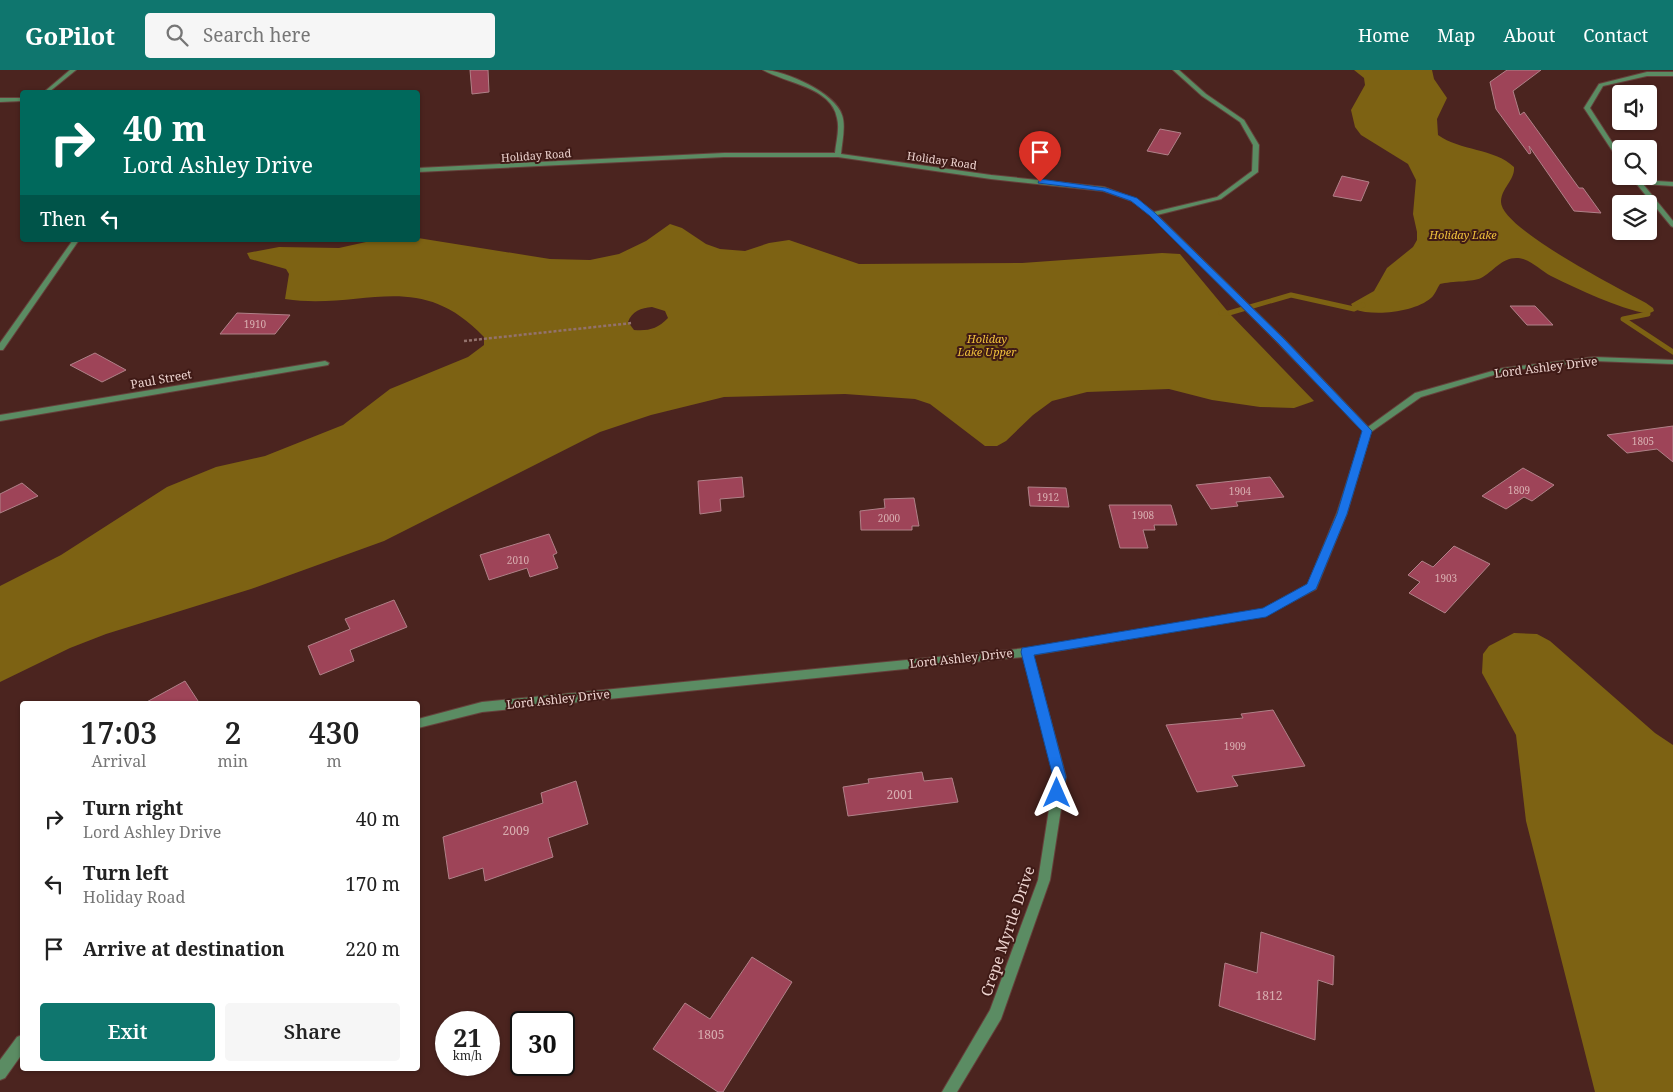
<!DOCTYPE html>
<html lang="en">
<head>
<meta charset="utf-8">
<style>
  body { margin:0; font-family:"Noto Serif",serif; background:#f6f6f6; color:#222; height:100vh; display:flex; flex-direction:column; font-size:19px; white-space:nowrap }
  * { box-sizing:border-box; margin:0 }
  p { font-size:16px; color:#767676 }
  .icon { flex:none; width:28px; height:28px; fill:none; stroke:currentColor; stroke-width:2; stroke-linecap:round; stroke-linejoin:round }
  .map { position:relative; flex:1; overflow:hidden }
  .sheet { position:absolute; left:20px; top:631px; width:400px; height:370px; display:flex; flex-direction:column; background:#fff; border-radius:5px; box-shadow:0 1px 4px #0004 }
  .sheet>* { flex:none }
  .banner { position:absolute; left:20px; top:20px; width:400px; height:152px; border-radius:5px; box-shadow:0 1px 4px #0004; background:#00695c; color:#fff; overflow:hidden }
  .fabs { position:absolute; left:1612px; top:15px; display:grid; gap:10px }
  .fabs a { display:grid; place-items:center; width:45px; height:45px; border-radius:5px; background:#fff; box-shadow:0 1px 4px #0004; font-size:25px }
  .speed { position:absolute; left:435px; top:941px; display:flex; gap:10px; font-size:25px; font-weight:700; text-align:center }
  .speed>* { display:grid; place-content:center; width:65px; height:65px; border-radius:50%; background:#fff; box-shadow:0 1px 4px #0004; line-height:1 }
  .speed small { font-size:12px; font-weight:400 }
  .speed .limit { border:2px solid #111; border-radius:8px; background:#fff; color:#111 }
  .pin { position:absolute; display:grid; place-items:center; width:42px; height:42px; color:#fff; margin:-51px -21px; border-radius:50% 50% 50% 0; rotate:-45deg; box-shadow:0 0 5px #0007 }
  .pin .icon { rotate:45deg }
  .me { position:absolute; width:55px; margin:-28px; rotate:0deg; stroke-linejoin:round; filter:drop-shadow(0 0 4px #0008) }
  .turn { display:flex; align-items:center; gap:18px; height:105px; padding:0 20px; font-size:22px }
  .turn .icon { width:65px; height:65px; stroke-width:2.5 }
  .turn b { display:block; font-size:35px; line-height:42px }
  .then { display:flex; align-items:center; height:48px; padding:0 20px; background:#0003; gap:10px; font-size:19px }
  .eta { display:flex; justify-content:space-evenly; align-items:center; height:85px; text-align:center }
  .eta b { font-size:30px; font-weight:600; line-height:35px }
  .cta { display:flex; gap:10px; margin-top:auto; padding:10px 20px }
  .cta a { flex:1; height:58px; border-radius:5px; background:#0f766e; color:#fff; font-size:20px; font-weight:600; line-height:58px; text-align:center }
  .cta a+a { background:#f6f6f6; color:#222 }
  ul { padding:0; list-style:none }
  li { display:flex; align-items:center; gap:15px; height:65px; padding:0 20px }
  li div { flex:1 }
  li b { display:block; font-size:19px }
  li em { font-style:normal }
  header { display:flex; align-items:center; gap:30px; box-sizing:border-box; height:70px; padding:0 25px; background:#0f766e; color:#fff }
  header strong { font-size:24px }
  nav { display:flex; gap:28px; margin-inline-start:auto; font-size:18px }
  .search { width:350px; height:45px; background:#f6f6f6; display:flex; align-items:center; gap:12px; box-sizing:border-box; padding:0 18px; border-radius:5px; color:#767676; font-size:19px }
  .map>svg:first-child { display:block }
  .water { fill:#7d6213; fill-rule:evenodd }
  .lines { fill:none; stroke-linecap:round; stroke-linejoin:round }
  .stream { stroke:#7d6213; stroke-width:5 }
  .building { fill:#9e4458; stroke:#b08188 }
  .minor-casing { stroke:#65403b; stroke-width:2 }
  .path { stroke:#93726d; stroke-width:2.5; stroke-dasharray:3 2; stroke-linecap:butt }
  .minor { fill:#5b8c63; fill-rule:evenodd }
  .route { fill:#1a73e8; stroke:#114b97 }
  .labels { text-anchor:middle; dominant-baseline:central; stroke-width:4; stroke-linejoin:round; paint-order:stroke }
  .number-label { font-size:10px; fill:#d8aeb0 }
  .far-street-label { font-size:11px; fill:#ecd2ce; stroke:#3f1a16 }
  .far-water-label { font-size:11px; font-style:italic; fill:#efc03c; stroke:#3f1a16 }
  .street-label { font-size:12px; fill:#ecd2ce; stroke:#3f1a16 }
  .near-number-label { font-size:12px; fill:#d8aeb0 }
  .near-street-label { font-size:15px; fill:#ecd2ce; stroke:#3f1a16 }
</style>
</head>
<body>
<header>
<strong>GoPilot</strong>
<div class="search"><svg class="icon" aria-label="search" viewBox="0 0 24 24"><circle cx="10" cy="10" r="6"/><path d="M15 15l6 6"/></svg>Search here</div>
<nav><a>Home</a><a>Map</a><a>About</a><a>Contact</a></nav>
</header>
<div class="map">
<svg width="1673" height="1022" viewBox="0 0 1673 1022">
  <rect width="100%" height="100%" fill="#4b241f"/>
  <path class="water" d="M1354 0H1432L1434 9 1447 28 1437 49 1438 65C1460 81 1494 78 1514 97 1515 110 1502 117 1501 131 1499 158 1622 220 1646 233L1653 238 1654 241 1648 244C1615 237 1582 221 1551 206 1541 201 1530 189 1518 188 1502 187 1494 201 1481 208 1473 212 1452 211 1440 214 1437 218 1435 225 1431 228 1415 242 1374 247 1354 239L1351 234 1374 221 1387 198 1413 177 1417 170V162L1413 144 1416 110 1408 94 1361 65 1355 57 1351 40 1365 15 1364 8Z
    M670 154 682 158 706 174 720 179 745 181 769 173 789 170 859 194 1022 193 1162 183 1180 184 1229 243 1314 331 1294 338 1260 337 1212 330 1169 319 1087 322 1052 331 1033 345 1006 371 997 376H985L930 334 915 329 845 324 724 327 651 345 600 362 384 471 251 519 106 564 70 578 0 612V516L61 485 167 417 216 397 265 386 343 355 390 319 468 287 484 275V267C418 197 363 241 285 229L289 204 286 199 250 189 247 183 279 177 339 178 375 170 418 168 550 189 590 190 619 184 646 171ZM652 237 665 241 668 248C657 259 649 261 634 260L628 252C632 241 641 238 652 237Z
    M1514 563 1537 564 1550 571 1655 663 1673 675V1022H1595L1526 751 1516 665 1482 603 1483 584 1489 576Z"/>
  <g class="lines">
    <path class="stream" d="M1221 243H1229L1291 225 1354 239 1363 235
      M1648 244 1623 249 1673 282"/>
  </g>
  <path class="building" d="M470 0H488L489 22 472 24Z
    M1507 0H1541L1513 21 1520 45 1524 42 1579 118H1583L1601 143 1574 141 1529 76 1531 83 1529 84 1496 39 1490 12Z
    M1160 59 1181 63 1168 85 1147 81Z
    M1342 106 1369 112 1361 131 1333 126Z
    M1510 236H1535L1553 255H1527Z
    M237 243 290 245 275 264H220Z
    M95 283 126 300 102 312 70 295Z
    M1673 356V392L1657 379 1627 383 1607 365Z
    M1523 398 1554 415 1532 431 1524 427 1506 439 1482 426Z
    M742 407 744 427 720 429 721 441 700 444 698 411Z
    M1270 407 1284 427 1236 432 1238 436 1211 439 1196 415Z
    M22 413 38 426 0 443V424Z
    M1028 417 1066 418 1069 437 1030 436Z
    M914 428 919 456H912V460H861L860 441 885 438 884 429Z
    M1109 435H1171L1177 455H1154L1155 460H1143L1148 478H1120Z
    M549 464 557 483 553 485 558 498 530 507 527 498 489 510 480 485Z
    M1454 476 1490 494 1445 543 1409 523 1420 512 1408 505 1422 491 1433 497Z
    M394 530 407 557 350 580 354 591 320 605 308 576 350 559 345 549Z
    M185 611 200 634H143Z
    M1273 640 1305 696 1232 706 1238 716 1197 722 1166 655 1243 648 1241 644Z
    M922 702 924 711 952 708 958 732 848 746 843 717 869 713 868 709Z
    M576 711 588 754 548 768 553 787 485 811 483 798 449 809 443 767 543 733 541 723Z
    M1261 862 1334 886 1333 915 1318 910 1315 970 1219 936 1225 893 1257 903Z
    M752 887 792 912 723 1022H718L653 979 685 933 710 949Z"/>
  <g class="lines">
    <g class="minor-casing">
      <path id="minor" d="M70 0H76L49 22H44Z
        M763 0C785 0 835 23 842 45 846 56 842 72 841 84L991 105 1104 117 1136 129 1154 142 1217 127 1252 101 1253 75 1240 52 1202 26 1173 0H1179L1206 24 1244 50 1259 75 1258 102 1221 129 1157 145 1284 269 1368 357 1415 323 1503 298 1594 287 1673 290V294L1594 291 1523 299 1504 302 1421 327 1371 362 1347 443 1316 519 1265 546 1033 585 1066 707 1050 810 1001 949 957 1022H942L990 940 1038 810 1054 707 1023 587 482 642 418 658V649L482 632 1027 578 1263 539 1308 514 1337 443 1363 361 1278 273 1151 145 1132 131 1103 121 991 109 838 87H724L418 102V98L724 83H835C836 72 840 59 837 48 832 17 785 13 763 0Z
        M1647 2H1673V6H1647L1603 16 1590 38 1621 86V92L1619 91 1584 38 1599 14Z
        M0 28H22V31L0 32Z
        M1630 106H1636L1640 110 1673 112V116L1643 114 1673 151V157L1671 156Z
        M73 170H79L3 280H0V273Z
        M325 291 329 293 328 295 0 351V345Z
        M22 965V984L5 1008 0 1010V990L17 967Z"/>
    </g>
    <path class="path" d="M464 271 632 253"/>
    <use href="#minor" class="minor"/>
  </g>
  <path class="route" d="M1040 109 1106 118 1137 128 1155 143 1284 269 1372 361 1347 444 1316 519 1266 547 1034 585 1066 707 1062 727H1052L1050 723 1053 707 1021 582 1022 578 1263 538 1307 514 1337 444 1362 361 1278 273 1150 146 1131 131 1103 121 1038 113Z"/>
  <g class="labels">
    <g class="number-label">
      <text x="255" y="254">1910</text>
      <text x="1643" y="371">1805</text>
      <text x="1519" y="420">1809</text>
      <text x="1240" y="421">1904</text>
      <text x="1048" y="427">1912</text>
      <text x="1143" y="445">1908</text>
      <text x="889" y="448">2000</text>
      <text x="518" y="490">2010</text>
      <text x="1446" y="508">1903</text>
      <text x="1235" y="676">1909</text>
    </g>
    <g class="far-street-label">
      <text transform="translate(536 85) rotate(-4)">Holiday Road</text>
      <text transform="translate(942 90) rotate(8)">Holiday Road</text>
    </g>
    <g class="far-water-label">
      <text x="1463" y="164">Holiday Lake</text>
      <text x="987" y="268">Holiday<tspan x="987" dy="13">Lake Upper</tspan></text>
    </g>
    <g class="street-label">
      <text transform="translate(1546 297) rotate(-7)">Lord Ashley Drive</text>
      <text transform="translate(161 309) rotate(-10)">Paul Street</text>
      <text transform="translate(961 588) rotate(-6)">Lord Ashley Drive</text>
      <text transform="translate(558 629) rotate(-6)">Lord Ashley Drive</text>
    </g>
    <g class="near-number-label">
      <text x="900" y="724">2001</text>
      <text x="516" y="760">2009</text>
      <text x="1269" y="925">1812</text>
      <text x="711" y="964">1805</text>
    </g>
    <g class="near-street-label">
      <text transform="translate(1007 861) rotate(-71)">Crepe Myrtle Drive</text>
    </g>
  </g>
</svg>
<div class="fabs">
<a><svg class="icon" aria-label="sound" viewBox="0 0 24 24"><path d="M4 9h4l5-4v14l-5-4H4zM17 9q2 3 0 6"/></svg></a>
<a><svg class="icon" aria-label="search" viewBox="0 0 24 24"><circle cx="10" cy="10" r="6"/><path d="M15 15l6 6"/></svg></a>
<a><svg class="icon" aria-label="layers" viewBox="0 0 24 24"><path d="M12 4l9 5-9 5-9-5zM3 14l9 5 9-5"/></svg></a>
</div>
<div class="speed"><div>21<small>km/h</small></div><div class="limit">30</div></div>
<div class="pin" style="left:1040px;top:112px;background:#d93025"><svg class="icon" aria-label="arrive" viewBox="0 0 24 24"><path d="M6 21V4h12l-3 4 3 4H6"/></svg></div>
<svg class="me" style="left:1057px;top:723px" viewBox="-20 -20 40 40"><path d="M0-17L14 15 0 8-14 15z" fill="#1a73e8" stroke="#fff" stroke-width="4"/></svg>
<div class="banner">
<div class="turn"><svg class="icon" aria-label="right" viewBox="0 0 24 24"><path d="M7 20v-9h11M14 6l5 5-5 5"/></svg><div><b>40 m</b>Lord Ashley Drive</div></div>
<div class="then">Then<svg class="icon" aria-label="left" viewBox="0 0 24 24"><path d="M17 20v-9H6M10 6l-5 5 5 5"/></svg></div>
</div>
<section class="sheet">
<div class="eta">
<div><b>17:03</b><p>Arrival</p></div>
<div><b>2</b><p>min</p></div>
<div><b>430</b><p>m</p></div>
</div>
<ul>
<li><svg class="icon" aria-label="right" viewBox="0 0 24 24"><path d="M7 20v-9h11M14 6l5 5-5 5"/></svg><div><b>Turn right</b><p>Lord Ashley Drive</p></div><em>40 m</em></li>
<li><svg class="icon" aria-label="left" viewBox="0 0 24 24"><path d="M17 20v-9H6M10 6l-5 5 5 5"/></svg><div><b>Turn left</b><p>Holiday Road</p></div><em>170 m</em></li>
<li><svg class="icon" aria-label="arrive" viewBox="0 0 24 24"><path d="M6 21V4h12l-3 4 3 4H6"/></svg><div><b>Arrive at destination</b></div><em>220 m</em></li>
</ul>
<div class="cta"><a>Exit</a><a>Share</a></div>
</section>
</div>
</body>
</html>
